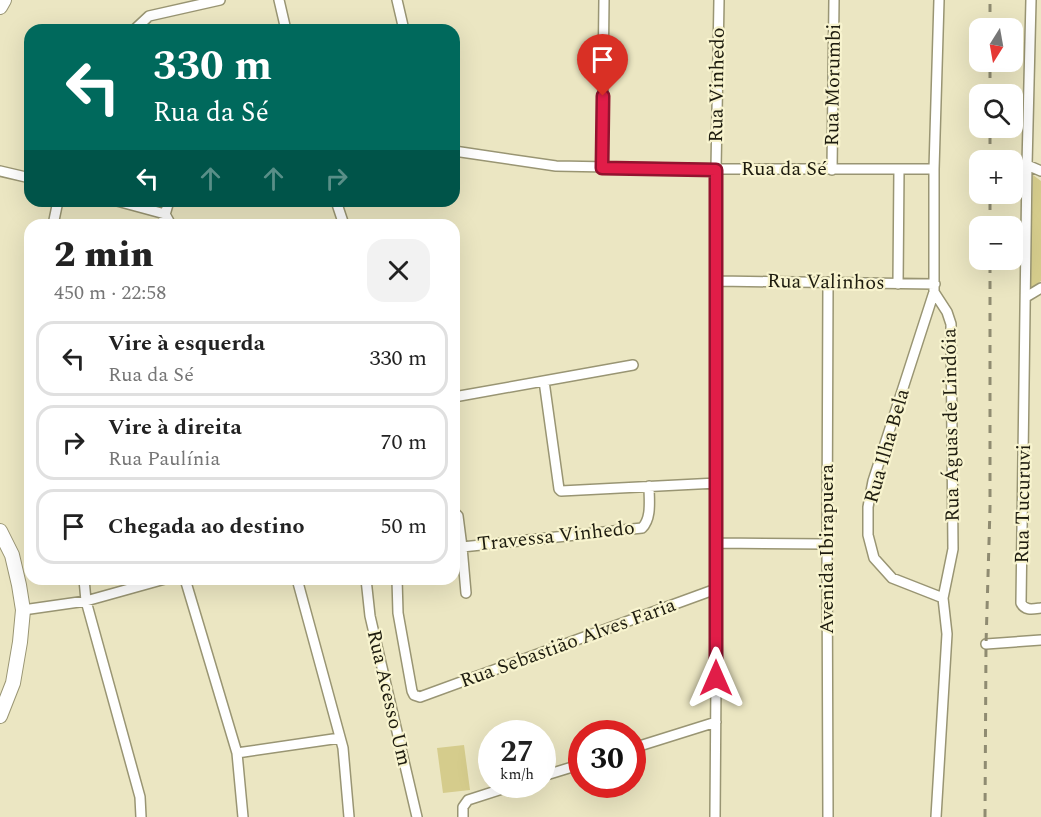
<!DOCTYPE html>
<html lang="pt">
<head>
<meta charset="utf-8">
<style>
  body { margin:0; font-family:Spectral,serif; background:#f2f2f2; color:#222; height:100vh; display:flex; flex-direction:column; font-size:22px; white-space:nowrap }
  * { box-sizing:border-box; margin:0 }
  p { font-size:20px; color:#767676 }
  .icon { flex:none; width:33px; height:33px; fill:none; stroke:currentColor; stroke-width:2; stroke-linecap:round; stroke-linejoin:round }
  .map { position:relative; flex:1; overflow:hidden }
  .sheet { position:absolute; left:24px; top:219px; width:436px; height:366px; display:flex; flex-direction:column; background:#fff; border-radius:18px; box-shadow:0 6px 24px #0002 }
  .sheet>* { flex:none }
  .banner { position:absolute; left:24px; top:24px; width:436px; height:183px; border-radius:18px; box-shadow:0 6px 24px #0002; background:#00695c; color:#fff; overflow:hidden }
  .needle { width:39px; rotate:191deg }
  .buttons { position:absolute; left:969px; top:18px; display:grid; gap:12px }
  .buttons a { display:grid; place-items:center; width:54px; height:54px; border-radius:12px; background:#fff; box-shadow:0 6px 24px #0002; font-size:30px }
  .speed { position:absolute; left:478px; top:720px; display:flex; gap:12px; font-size:30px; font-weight:700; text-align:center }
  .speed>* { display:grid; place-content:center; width:78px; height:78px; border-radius:50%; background:#fff; box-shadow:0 6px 24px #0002; line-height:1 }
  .speed small { font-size:15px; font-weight:400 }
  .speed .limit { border:9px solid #d22; background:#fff; color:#111 }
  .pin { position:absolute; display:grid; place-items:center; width:51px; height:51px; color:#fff; margin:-62px -26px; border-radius:50% 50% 50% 0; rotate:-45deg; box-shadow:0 0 6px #0007 }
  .pin .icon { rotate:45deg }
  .me { position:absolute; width:66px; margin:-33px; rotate:0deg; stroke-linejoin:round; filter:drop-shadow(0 0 4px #0008) }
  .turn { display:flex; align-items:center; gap:21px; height:126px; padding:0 30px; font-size:27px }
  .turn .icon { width:78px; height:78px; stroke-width:2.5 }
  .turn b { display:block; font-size:42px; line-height:51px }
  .lanes { display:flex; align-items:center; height:57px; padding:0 30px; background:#0003; justify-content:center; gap:30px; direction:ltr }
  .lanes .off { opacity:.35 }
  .round { display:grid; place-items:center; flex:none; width:63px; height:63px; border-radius:18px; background:#f2f2f2 }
  .overview { display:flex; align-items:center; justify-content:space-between; height:102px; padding:0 30px }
  h1 { font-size:36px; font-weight:800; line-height:45px }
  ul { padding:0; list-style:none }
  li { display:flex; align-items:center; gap:18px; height:75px; margin:0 12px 9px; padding:0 18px; border:3px solid #e0e0e0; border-radius:18px }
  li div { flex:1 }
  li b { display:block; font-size:22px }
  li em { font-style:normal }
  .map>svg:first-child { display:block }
  .green { fill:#d5cc8c }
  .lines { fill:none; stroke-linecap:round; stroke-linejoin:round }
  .street-casing { stroke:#999573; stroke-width:12 }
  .secondary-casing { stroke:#999573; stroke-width:16 }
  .street { stroke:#fff; stroke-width:9 }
  .secondary { stroke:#fff; stroke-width:14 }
  .rail { stroke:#8f8b71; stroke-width:3; stroke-dasharray:8 8; stroke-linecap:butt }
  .route-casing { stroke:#92132f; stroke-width:15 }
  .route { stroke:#e11d48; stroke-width:10 }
  .labels { text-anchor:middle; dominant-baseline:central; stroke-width:4.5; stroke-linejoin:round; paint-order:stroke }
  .street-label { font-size:20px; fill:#1e1c0f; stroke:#f8f4cf }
</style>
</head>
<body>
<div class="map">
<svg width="1041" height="817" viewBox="0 0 1041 817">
  <rect width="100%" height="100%" fill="#ebe6c2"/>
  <path class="green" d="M1033 175 1041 181V281L1030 289Z
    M464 745 470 790 443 793 437 748Z"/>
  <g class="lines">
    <g class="street-casing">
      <path id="street" d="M279 0 286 30
        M397 0 404 30
        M1031 0 1027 165 1021 603C1025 611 1033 609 1041 608
        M134 30 149 16 220 0
        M454 151 556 166 716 169H934
        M1027 165 1041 171
        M602 168 604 0
        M832 170 834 0
        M0 171 30 178
        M117 201 165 214 171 225
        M336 201 344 225
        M53 225 58 201
        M162 225 169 201
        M717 281 935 284
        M898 284 899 169
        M934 292 873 481 868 507V535L874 558 892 578 943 598
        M1026 297 1041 288
        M544 381 559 489 561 491 717 483
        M454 397 633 365
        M454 512 458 516 462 547 642 528C652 518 649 500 649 486
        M717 543 827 544
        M462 547 466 593
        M84 579 86 601 140 797 141 817
        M185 579 237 753 243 817
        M297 579 343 748 349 817
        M366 579 370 616 417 817
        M397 579 398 613 412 691 414 695 420 697 716 589
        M23 610 86 601 165 579
        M986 644 1041 640
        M633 748 716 722
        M237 753 340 738
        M543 776 582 764
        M463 817V807L468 800 518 784
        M715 817 717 543 716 169 719 0
        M828 817 827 544 828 282
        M936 817 947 634 943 598 953 549 951 324 947 312 934 292V169L939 0"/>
    </g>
    <g class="secondary-casing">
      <path id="secondary" d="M0 7 4 0
        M0 531 12 555 19 585 23 610 20 642 13 683 0 716"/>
    </g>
    <use href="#street" class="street"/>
    <use href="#secondary" class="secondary"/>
    <path class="rail" d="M990 28V0
      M990 94V62
      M990 160V128
      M990 226V194
      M985 817 986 644 990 508V260"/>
  </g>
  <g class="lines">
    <g class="route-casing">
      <path id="route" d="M603 96 602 168 716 170V678"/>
    </g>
    <use href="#route" class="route"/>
  </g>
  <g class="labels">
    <g class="street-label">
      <text transform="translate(717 85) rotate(-89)">Rua Vinhedo</text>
      <text transform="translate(833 85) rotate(-89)">Rua Morumbi</text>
      <text x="784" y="169">Rua da Sé</text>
      <text transform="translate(826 282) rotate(1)">Rua Valinhos</text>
      <text transform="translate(951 425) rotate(-91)">Rua Águas de Lindóia</text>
      <text transform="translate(887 446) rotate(-74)">Rua Ilha Bela</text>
      <text transform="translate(1023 504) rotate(-89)">Rua Tucuruvi</text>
      <text transform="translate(556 536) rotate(-6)">Travessa Vinhedo</text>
      <text transform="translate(827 549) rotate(-90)">Avenida Ibirapuera</text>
      <text transform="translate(568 643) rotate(-20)">Rua Sebastião Alves Faria</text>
      <text transform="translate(389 698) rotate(77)">Rua Acesso Um</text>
    </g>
  </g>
</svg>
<div class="buttons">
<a><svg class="needle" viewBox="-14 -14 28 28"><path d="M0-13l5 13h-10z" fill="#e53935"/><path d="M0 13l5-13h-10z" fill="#767676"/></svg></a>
<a><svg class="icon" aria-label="search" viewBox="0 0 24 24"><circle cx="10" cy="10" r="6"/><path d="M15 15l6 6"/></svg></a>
<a>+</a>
<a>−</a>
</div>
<div class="speed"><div>27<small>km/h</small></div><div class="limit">30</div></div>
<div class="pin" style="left:603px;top:96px;background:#d93025"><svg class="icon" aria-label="arrive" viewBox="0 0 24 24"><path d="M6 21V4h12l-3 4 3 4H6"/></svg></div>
<svg class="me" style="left:716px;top:678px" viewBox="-20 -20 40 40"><path d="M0-17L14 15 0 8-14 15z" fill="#e11d48" stroke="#fff" stroke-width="4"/></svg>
<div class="banner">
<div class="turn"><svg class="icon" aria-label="left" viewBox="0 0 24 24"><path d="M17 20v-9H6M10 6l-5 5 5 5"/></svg><div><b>330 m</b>Rua da Sé</div></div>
<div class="lanes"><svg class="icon" aria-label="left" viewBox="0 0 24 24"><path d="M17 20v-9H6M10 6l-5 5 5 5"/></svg><svg class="icon off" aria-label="ahead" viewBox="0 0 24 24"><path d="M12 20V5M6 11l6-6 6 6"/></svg><svg class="icon off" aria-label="ahead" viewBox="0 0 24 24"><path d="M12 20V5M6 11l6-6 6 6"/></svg><svg class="icon off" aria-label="right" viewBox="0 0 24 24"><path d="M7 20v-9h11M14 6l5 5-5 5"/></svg></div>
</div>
<section class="sheet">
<div class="overview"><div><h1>2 min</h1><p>450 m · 22:58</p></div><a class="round"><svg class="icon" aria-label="close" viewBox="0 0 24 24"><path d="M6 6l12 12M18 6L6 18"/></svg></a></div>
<ul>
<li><svg class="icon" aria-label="left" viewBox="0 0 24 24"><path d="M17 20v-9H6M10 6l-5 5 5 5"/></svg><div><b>Vire à esquerda</b><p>Rua da Sé</p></div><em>330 m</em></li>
<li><svg class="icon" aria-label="right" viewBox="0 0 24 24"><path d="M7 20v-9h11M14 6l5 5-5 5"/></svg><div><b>Vire à direita</b><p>Rua Paulínia</p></div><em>70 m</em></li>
<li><svg class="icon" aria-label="arrive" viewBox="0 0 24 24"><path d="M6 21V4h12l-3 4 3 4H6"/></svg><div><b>Chegada ao destino</b></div><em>50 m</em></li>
</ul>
</section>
</div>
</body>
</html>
